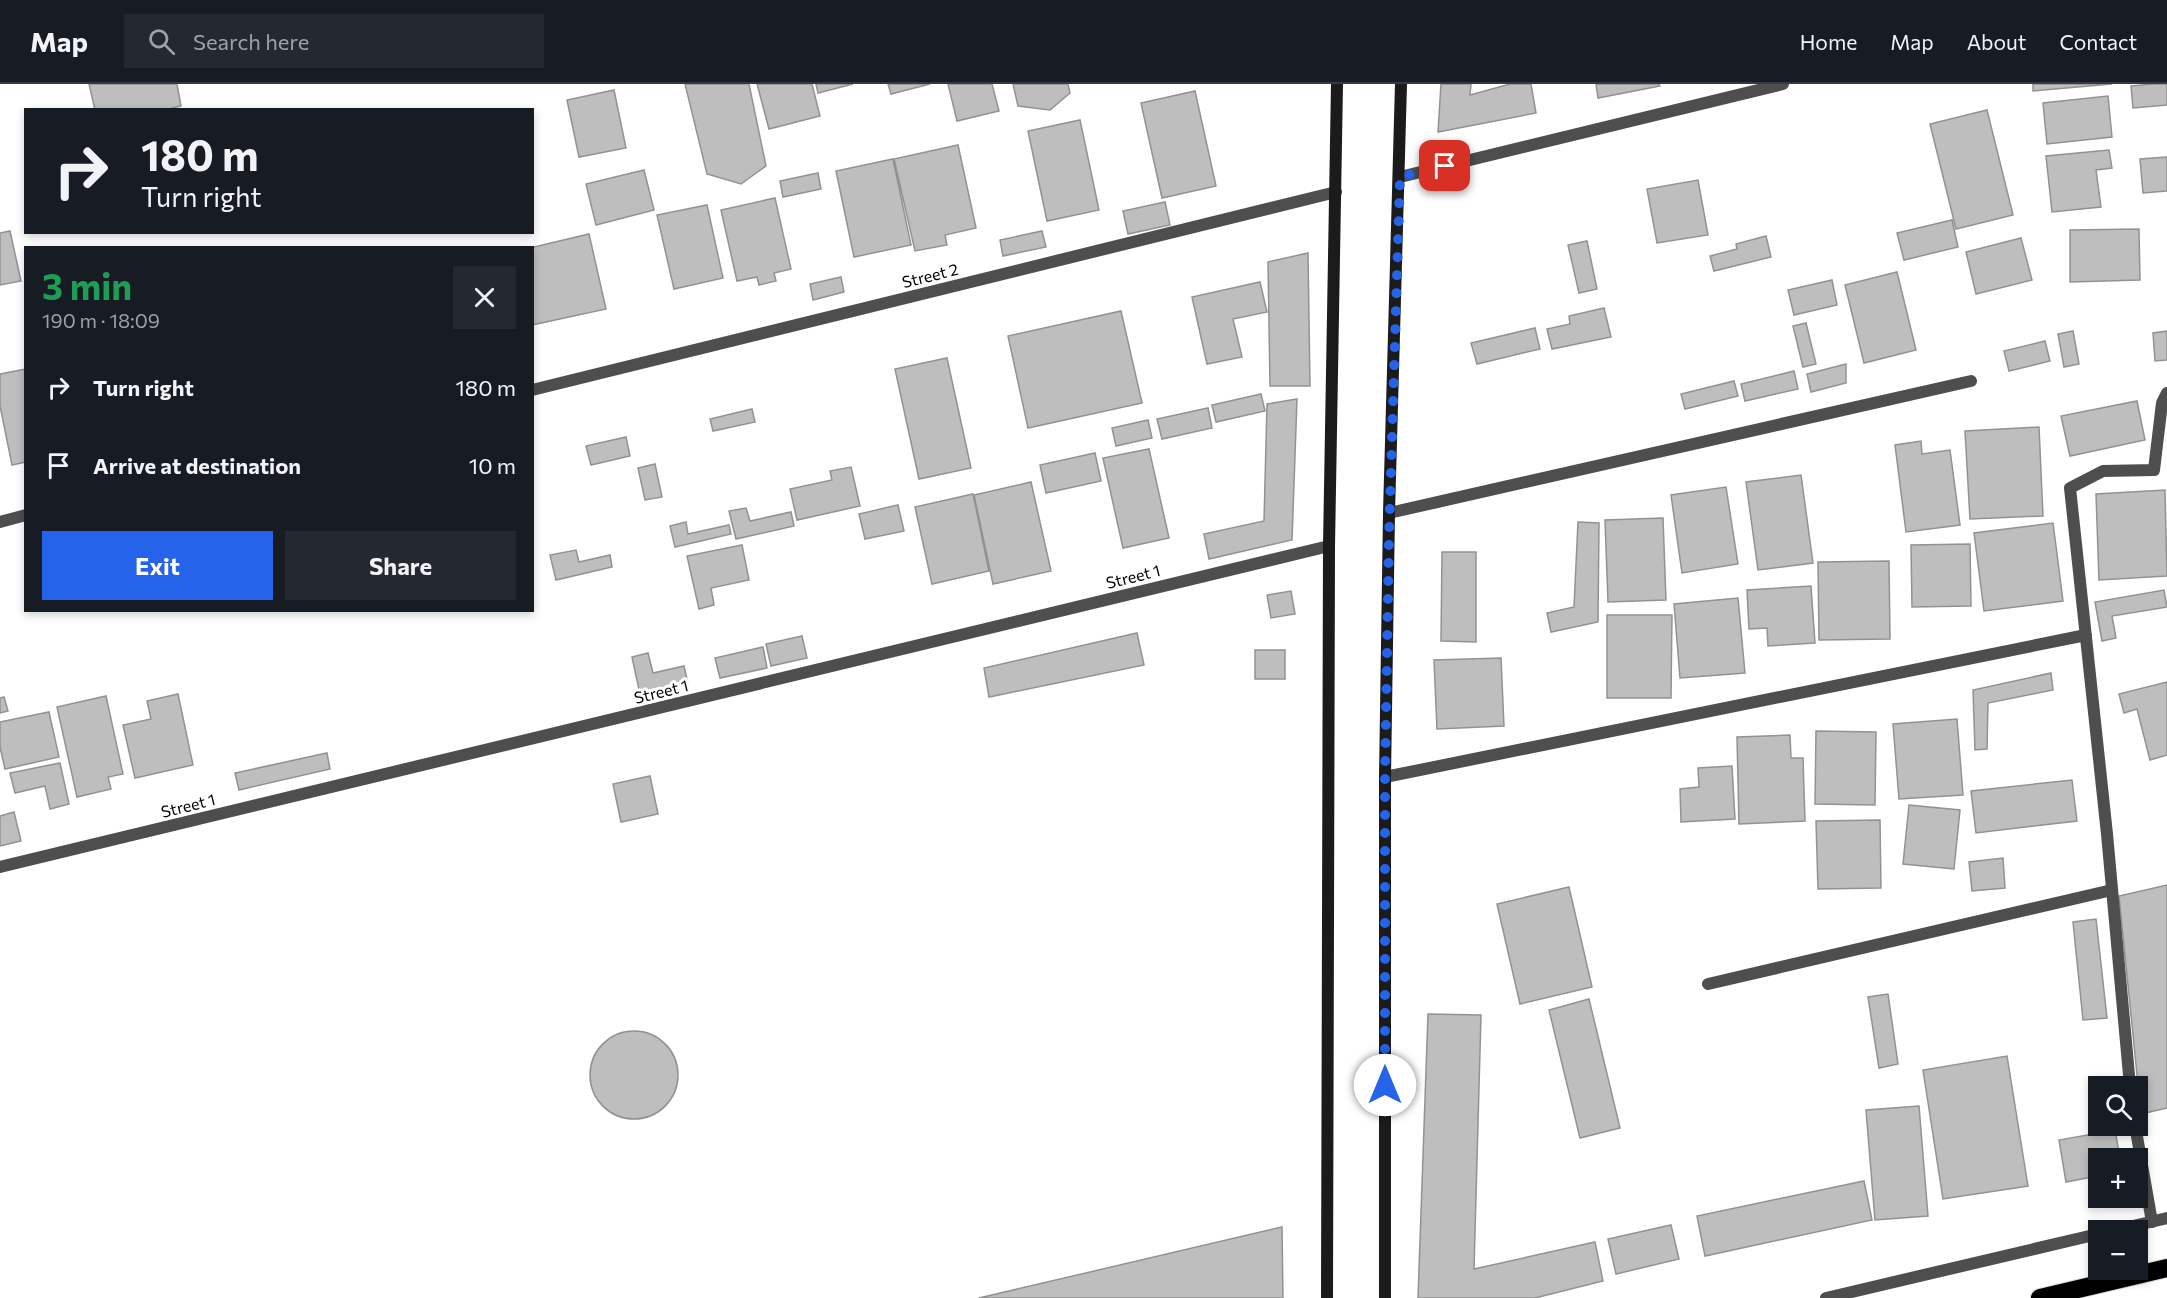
<!DOCTYPE html>
<html lang="en">
<head>
<meta charset="utf-8">
<style>
  body { margin:0; font-family:Commissioner,sans-serif; background:#242831; color:#f1f3f6; height:100vh; display:flex; flex-direction:column; font-size:22px; white-space:nowrap }
  * { box-sizing:border-box; margin:0 }
  p { font-size:20px; color:#9ea1a6 }
  .icon { flex:none; width:33px; height:33px; fill:none; stroke:currentColor; stroke-width:2; stroke-linecap:round; stroke-linejoin:round }
  .map { position:relative; flex:1; overflow:hidden }
  .sheet { position:absolute; left:24px; top:162px; width:510px; height:366px; display:flex; flex-direction:column; background:#171b24; border-radius:0px; box-shadow:0 3px 9px #0003 }
  .sheet>* { flex:none }
  .top-card { position:absolute; left:24px; top:24px; width:510px; height:126px; border-radius:0px; box-shadow:0 3px 9px #0003; background:#171b24; color:#f1f3f6; overflow:hidden }
  .controls { position:absolute; left:2088px; top:992px; display:grid; gap:12px }
  .controls a { display:grid; place-items:center; width:60px; height:60px; border-radius:0px; background:#171b24; box-shadow:0 3px 9px #0003; font-size:30px }
  .pin { position:absolute; display:grid; place-items:center; width:51px; height:51px; color:#fff; margin:-26px; border-radius:12px; box-shadow:0 3px 9px #0006 }
  .me { position:absolute; width:66px; margin:-33px; rotate:0deg; stroke-linejoin:round; filter:drop-shadow(0 0 4px #0008) }
  .turn { display:flex; align-items:center; gap:21px; height:126px; padding:0 18px; font-size:27px }
  .turn .icon { width:78px; height:78px; stroke-width:2.5 }
  .turn b { display:block; font-size:42px; line-height:51px }
  .round { display:grid; place-items:center; flex:none; width:63px; height:63px; border-radius:0px; background:#242831 }
  .overview { display:flex; align-items:center; justify-content:space-between; height:102px; padding:0 18px }
  h1 { font-size:36px; font-weight:700; line-height:45px; color:#1e9e55 }
  .primary-button { display:flex; gap:12px; margin-top:auto; padding:12px 18px }
  .primary-button a { flex:1; height:69px; border-radius:0px; background:#2563eb; color:#fff; font-size:24px; font-weight:700; line-height:69px; text-align:center }
  .primary-button a+a { background:#242831; color:#f1f3f6 }
  ul { padding:0; list-style:none }
  li { display:flex; align-items:center; gap:18px; height:78px; padding:0 18px }
  li div { flex:1 }
  li b { display:block; font-size:22px }
  li em { font-style:normal }
  header { display:flex; align-items:center; gap:36px; box-sizing:border-box; height:84px; padding:0 30px; background:#171b24; border-bottom:2px solid #363941 }
  header strong { font-size:28px }
  nav { display:flex; gap:33px; margin-inline-start:auto; font-size:21px }
  .search { width:420px; height:54px; background:#242831; display:flex; align-items:center; gap:15px; box-sizing:border-box; padding:0 21px; border-radius:0px; color:#9ea1a6; font-size:22px }
  .map>svg:first-child { display:block }
  .building { fill:#bebebe; stroke:#929292; stroke-width:1.5 }
  .lines { fill:none; stroke-linecap:round; stroke-linejoin:round }
  .highway-casing { stroke:#dbdbdb; stroke-width:20 }
  .street { stroke:#4e4e4e; stroke-width:12 }
  .secondary { stroke:#1b1b1b; stroke-width:12 }
  .highway { stroke:#000; stroke-width:18 }
  .route { stroke:#2563eb; stroke-width:10; stroke-dasharray:0 18 }
  .labels { text-anchor:middle; dominant-baseline:central; stroke-width:6; stroke-linejoin:round; paint-order:stroke }
  .street-label { font-size:16px; fill:#000; stroke:#fff }
</style>
</head>
<body>
<header>
<strong>Map</strong>
<div class="search"><svg class="icon" aria-label="search" viewBox="0 0 24 24"><circle cx="10" cy="10" r="6"/><path d="M15 15l6 6"/></svg>Search here</div>
<nav><a>Home</a><a>Map</a><a>About</a><a>Contact</a></nav>
</header>
<div class="map">
<svg width="2167" height="1214" viewBox="0 0 2167 1214">
  <rect width="100%" height="100%" fill="#fff"/>
  <path class="building" d="M89 0H177L181 22 164 26H95Z
    M685 0H749L766 82 741 100 707 90Z
    M757 0H812L820 32 769 45Z
    M816 0H853L818 9Z
    M888 0H930L891 10Z
    M948 0H992L999 27 957 37Z
    M1013 0H1068L1070 9 1050 26 1018 22Z
    M1441 0H1471L1470 11 1510 0H1531L1536 29 1438 48Z
    M1596 0H1659L1660 2 1598 14Z
    M2033 0H2112L2033 7Z
    M2153 0H2167V21L2133 24 2131 2Z
    M614 6 626 64 579 73 567 16Z
    M1195 7 1216 102 1162 114 1141 19Z
    M2108 12 2112 53 2047 60 2043 19Z
    M1987 26 2013 131 1956 145 1930 40Z
    M1080 36 1099 126 1047 137 1028 47Z
    M958 61 976 144 945 151 947 161 915 167 894 75Z
    M2109 66 2112 84 2096 86 2101 123 2052 128 2046 72Z
    M2167 73V107L2143 109 2140 75Z
    M893 75 911 161 854 173 836 87Z
    M644 86 654 126 596 141 586 100Z
    M818 89 821 105 783 113 780 97Z
    M1698 96 1708 151 1657 159 1647 105Z
    M775 114 791 185 774 189 776 197 759 201 757 193 737 197 721 126Z
    M1165 118 1170 141 1128 150 1123 127Z
    M707 121 723 194 674 205 657 131Z
    M1952 136 1958 163 1904 176 1897 149Z
    M2139 145 2140 196 2070 198V146Z
    M10 147 21 197 0 201V149Z
    M1042 147 1046 163 1003 172 1000 156Z
    M589 150 606 225 532 241V164H530Z
    M1766 152 1771 173 1714 187 1710 172 1737 165 1736 160Z
    M2021 154 2032 196 1976 210 1966 168Z
    M1587 157 1597 205 1579 209 1568 161Z
    M1308 169 1310 302H1270L1268 178Z
    M1897 188 1916 266 1864 279 1845 201Z
    M841 193 844 208 813 216 810 200Z
    M1832 196 1837 221 1794 231 1788 206Z
    M1260 198 1267 228 1233 235 1242 273 1207 280 1192 213Z
    M1604 224 1611 253 1552 265 1547 245 1570 240 1569 232Z
    M1121 227 1142 319 1028 344 1008 252Z
    M1806 239 1816 280 1803 283 1793 242Z
    M1535 244 1540 265 1477 280 1471 259Z
    M2073 247 2079 280 2064 283 2058 250Z
    M2167 247V276L2155 277 2153 249Z
    M2045 257 2050 277 2009 287 2004 267Z
    M947 274 971 384 919 395 895 285Z
    M1846 280V299L1811 308 1807 290Z
    M26 285V378L12 381 0 322V290Z
    M1794 287 1798 305 1745 317 1741 300Z
    M1734 297 1738 312 1685 325 1681 310Z
    M1261 310 1265 327 1216 338 1212 321Z
    M1297 315 1292 456 1209 475 1204 450 1264 437 1267 320Z
    M2137 317 2145 356 2070 372 2061 332Z
    M1208 324 1212 344 1162 355 1157 335Z
    M752 325 755 338 713 347 710 335Z
    M1148 336 1152 354 1116 362 1112 344Z
    M2039 343 2043 432 1970 435 1965 347Z
    M626 353 630 372 591 381 586 362Z
    M1921 357 1922 370 1950 366 1960 441 1906 448 1895 361Z
    M1149 365 1169 454 1123 464 1103 374Z
    M1095 369 1101 397 1046 409 1040 381Z
    M655 380 662 413 645 416 638 384Z
    M851 383 860 422 797 436 790 405 832 396 830 387Z
    M1801 391 1813 479 1758 486 1746 398Z
    M1031 398 1051 487 993 500 974 411Z
    M1726 403 1738 480 1682 489 1671 411Z
    M2165 406 2167 492 2099 496 2096 410Z
    M973 410 989 487 932 500 915 423Z
    M898 421 904 447 865 455 859 430Z
    M746 424 750 437 791 428 794 442 736 455 729 427Z
    M1663 434 1666 516 1608 518 1605 436Z
    M686 438 688 450 729 441 731 450 675 463 670 442Z
    M1578 438 1599 439 1598 538 1551 548 1547 529 1574 523Z
    M2053 439 2063 517 1984 527 1974 449Z
    M1970 460 1971 522 1912 523 1911 461Z
    M742 461 749 496 711 504 714 521 699 525 687 472Z
    M576 466 579 478 610 471 612 483 556 496 550 471Z
    M1442 468H1476V558L1441 557Z
    M1889 477 1890 555 1819 556 1818 478Z
    M1811 502 1815 559 1768 562 1767 544 1749 545 1747 506Z
    M2164 506 2167 523 2112 532 2116 554 2102 557 2095 518Z
    M1291 507 1295 530 1271 534 1267 511Z
    M1738 514 1745 589 1680 594 1674 520Z
    M1607 531H1672L1671 614H1607Z
    M1137 549 1144 581 989 613 984 584Z
    M802 552 807 574 771 582 766 560Z
    M763 563 767 584 720 594 715 574Z
    M1255 566H1285V595H1255Z
    M648 569 653 589 684 582 688 600 640 610 632 573Z
    M1501 574 1504 642 1437 645 1434 576Z
    M2051 589 2053 606 1988 619 1987 665 1975 666 1973 606Z
    M2167 598V671L2150 676 2137 625 2124 629 2119 610Z
    M178 610 193 681 135 694 123 641 151 635 147 617Z
    M106 612 123 690 108 693 111 705 77 713 57 623Z
    M4 613 8 627 0 629V614Z
    M49 628 59 673 5 685 0 663V638Z
    M1957 635 1963 711 1899 715 1893 640Z
    M1816 647 1876 648 1875 721 1815 720Z
    M1790 651 1791 674H1803L1805 737 1739 740 1737 653Z
    M327 669 330 685 239 706 235 689Z
    M60 679 69 720 50 725 45 702 15 709 10 689Z
    M1732 682 1735 735 1681 738 1680 705 1699 703 1698 684Z
    M650 692 658 730 621 738 613 700Z
    M2072 696 2077 737 1976 749 1971 707Z
    M1909 721 1960 726 1954 785 1903 780Z
    M14 728 21 757 0 762V732Z
    M1880 736 1881 804 1818 805 1816 737Z
    M2003 774 2005 804 1972 807 1969 778Z
    M2167 801V1024L2141 1030 2119 812Z
    M1569 803 1592 903 1520 920 1497 820Z
    M2096 835 2107 934 2083 936 2073 838Z
    M1888 910 1898 980 1879 984 1868 913Z
    M1589 915 1620 1044 1580 1054 1549 926Z
    M1428 930 1481 931 1474 1185 1595 1158 1603 1197 1535 1214H1418Z
    M590 991a44 44 0 1 1 88 0a44 44 0 1 1-88 0Z
    M2007 972 2028 1102 1943 1115 1923 986Z
    M1919 1022 1928 1132 1875 1136 1866 1026Z
    M2115 1046 2120 1074H2098V1092L2066 1098 2059 1056Z
    M1864 1097 1872 1136 1705 1172 1697 1132Z
    M1671 1141 1679 1175 1616 1190 1608 1155Z
    M1282 1143 1283 1214H979Z"/>
  <g class="lines">
    <g class="highway-casing">
      <path id="highway" d="M2040 1214 2167 1184"/>
    </g>
    <path class="street" d="M1400 93 1783 0
      M532 306 1336 108
      M1389 429 1971 297
      M0 438 26 431
      M1385 693 2086 551
      M0 783 1329 462
      M1708 900 2112 806
      M2130 1002 2107 750 2070 404 2103 387 2154 386 2162 319 2167 309
      M2135 1041 2152 1138
      M2116 1146 2167 1134
      M1826 1214 2098 1150"/>
    <path class="secondary" d="M1327 1214 1329 462 1337 0
      M1385 1214V693L1389 429 1401 0"/>
    <use href="#highway" class="highway"/>
  </g>
  <g class="lines">
    <path class="route" d="M1385 1001V693L1389 453 1400 93 1445 82"/>
  </g>
  <g class="labels">
    <g class="street-label">
      <text transform="translate(930 191) rotate(-14)">Street 2</text>
      <text transform="translate(1133 492) rotate(-14)">Street 1</text>
      <text transform="translate(661 607) rotate(-14)">Street 1</text>
      <text transform="translate(188 721) rotate(-14)">Street 1</text>
    </g>
  </g>
</svg>
<div class="controls">
<a><svg class="icon" aria-label="search" viewBox="0 0 24 24"><circle cx="10" cy="10" r="6"/><path d="M15 15l6 6"/></svg></a>
<a>+</a>
<a>−</a>
</div>
<div class="pin" style="left:1445px;top:82px;background:#d93025"><svg class="icon" aria-label="arrive" viewBox="0 0 24 24"><path d="M6 21V4h12l-3 4 3 4H6"/></svg></div>
<svg class="me" style="left:1385px;top:1001px" viewBox="-20 -20 40 40"><circle r="19" fill="#fff"/><path d="M0-13L10 11 0 6-10 11z" fill="#2563eb"/></svg>
<div class="top-card">
<div class="turn"><svg class="icon" aria-label="right" viewBox="0 0 24 24"><path d="M7 20v-9h11M14 6l5 5-5 5"/></svg><div><b>180 m</b>Turn right</div></div>
</div>
<section class="sheet">
<div class="overview"><div><h1>3 min</h1><p>190 m · 18:09</p></div><a class="round"><svg class="icon" aria-label="close" viewBox="0 0 24 24"><path d="M6 6l12 12M18 6L6 18"/></svg></a></div>
<ul>
<li><svg class="icon" aria-label="right" viewBox="0 0 24 24"><path d="M7 20v-9h11M14 6l5 5-5 5"/></svg><div><b>Turn right</b></div><em>180 m</em></li>
<li><svg class="icon" aria-label="arrive" viewBox="0 0 24 24"><path d="M6 21V4h12l-3 4 3 4H6"/></svg><div><b>Arrive at destination</b></div><em>10 m</em></li>
</ul>
<div class="primary-button"><a>Exit</a><a>Share</a></div>
</section>
</div>
</body>
</html>
